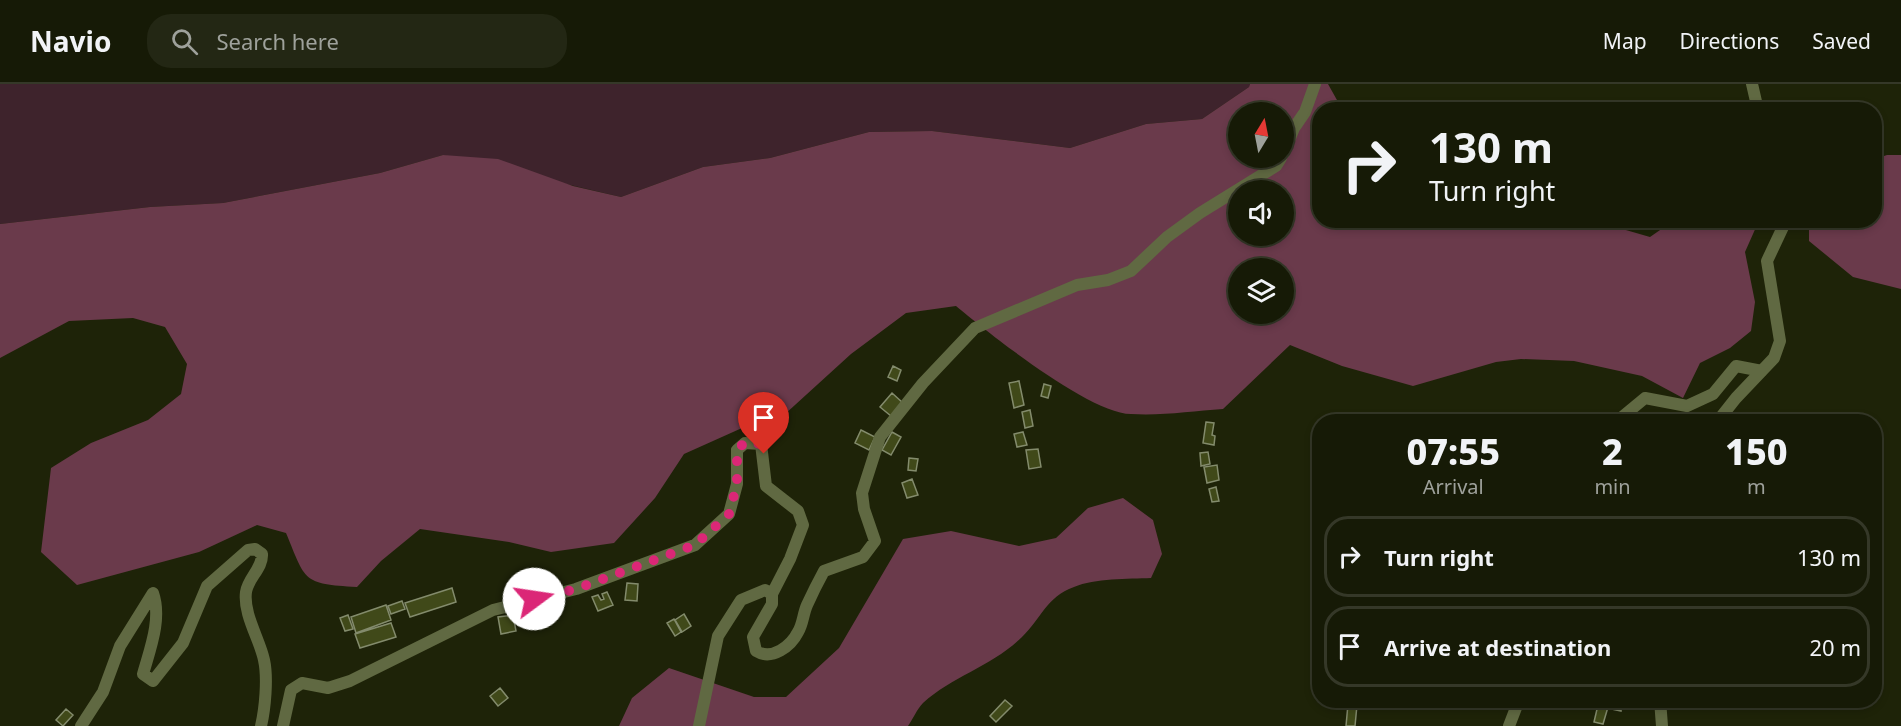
<!DOCTYPE html>
<html lang="en">
<head>
<meta charset="utf-8">
<style>
  body { margin:0; font-family:"Noto Sans",sans-serif; background:#232714; color:#f1f3f6; height:100vh; display:flex; flex-direction:column; font-size:22px; white-space:nowrap }
  * { box-sizing:border-box; margin:0 }
  p { font-size:20px; color:#9ea19b }
  .icon { flex:none; width:33px; height:33px; fill:none; stroke:currentColor; stroke-width:2; stroke-linecap:round; stroke-linejoin:round }
  .map { position:relative; flex:1; overflow:hidden }
  .details { position:absolute; left:1312px; top:330px; width:570px; height:294px; display:flex; flex-direction:column; background:#161a06; border-radius:24px; box-shadow:0 3px 9px #0003,0 0 0 2px #353828 }
  .details>* { flex:none }
  .top-card { position:absolute; left:1312px; top:18px; width:570px; height:126px; border-radius:24px; box-shadow:0 3px 9px #0003,0 0 0 2px #353828; background:#161a06; color:#f1f3f6; overflow:hidden }
  .needle { width:39px; rotate:10deg }
  .fabs { position:absolute; left:1228px; top:18px; display:grid; gap:12px }
  .fabs a { display:grid; place-items:center; width:66px; height:66px; border-radius:50%; background:#161a06; box-shadow:0 3px 9px #0003,0 0 0 2px #353828; font-size:30px }
  .pin { position:absolute; display:grid; place-items:center; width:51px; height:51px; color:#fff; margin:-62px -26px; border-radius:50% 50% 50% 0; rotate:-45deg; box-shadow:0 0 6px #0007 }
  .pin .icon { rotate:45deg }
  .me { position:absolute; width:66px; margin:-33px; rotate:76deg; stroke-linejoin:round; filter:drop-shadow(0 0 4px #0008) }
  .turn { display:flex; align-items:center; gap:21px; height:126px; padding:0 18px; font-size:27px }
  .turn .icon { width:78px; height:78px; stroke-width:2.5 }
  .turn b { display:block; font-size:42px; line-height:51px }
  .eta { display:flex; justify-content:space-evenly; align-items:center; height:102px; text-align:center }
  .eta b { font-size:36px; font-weight:800; line-height:42px }
  ul { padding:0; list-style:none }
  li { display:flex; align-items:center; gap:18px; height:81px; margin:0 12px 9px; padding:0 6px; border:3px solid #353828; border-radius:24px }
  li div { flex:1 }
  li b { display:block; font-size:22px }
  li em { font-style:normal }
  header { display:flex; align-items:center; gap:36px; box-sizing:border-box; height:84px; padding:0 30px; background:#161a06; border-bottom:2px solid #353828 }
  header strong { font-size:28px }
  nav { display:flex; gap:33px; margin-inline-start:auto; font-size:21px }
  .search { width:420px; height:54px; background:#232714; display:flex; align-items:center; gap:15px; box-sizing:border-box; padding:0 21px; border-radius:24px; color:#9ea19b; font-size:22px }
  .map>svg:first-child { display:block }
  .green { fill:#3e232c }
  .forest { fill:#6a3a4b; fill-rule:evenodd }
  .building { fill:#404919; stroke:#838b6c; stroke-width:1.5 }
  .lines { fill:none; stroke-linecap:round; stroke-linejoin:round }
  .street { stroke:#606942; stroke-width:12 }
  .route { stroke:#db2777; stroke-width:10; stroke-dasharray:0 18 }
</style>
</head>
<body>
<header>
<strong>Navio</strong>
<div class="search"><svg class="icon" aria-label="search" viewBox="0 0 24 24"><circle cx="10" cy="10" r="6"/><path d="M15 15l6 6"/></svg>Search here</div>
<nav><a>Map</a><a>Directions</a><a>Saved</a></nav>
</header>
<div class="map">
<svg width="1901" height="642" viewBox="0 0 1901 642">
  <rect width="100%" height="100%" fill="#1e2308"/>
  <path class="green" d="M0 0H1250L1249 3 1202 35 1146 40 1070 64 932 47 869 48 770 74 703 83 621 113 443 71 380 89 223 119 150 123 0 140Z"/>
  <path class="forest" d="M1250 0H1328L1342 25 1320 26V136L1605 137 1612 142 1650 153 1673 137H1756L1757 141 1745 168 1755 218 1751 247 1730 264 1700 279 1683 314 1642 292 1574 277 1521 275 1496 278 1413 302 1342 282 1290 261 1223 325C1193 327 1161 332 1131 330 1089 329 991 251 956 222L906 229 851 270 784 331 742 344 684 370 655 414 614 459 551 468 509 458 420 445 381 477 357 503C302 500 306 497 286 449L257 441 199 468 77 501 41 468 51 384 91 359 148 336 181 310 187 280 165 243 133 234 69 237 0 274V140L150 123 223 119 380 89 443 71 498 75 573 102 621 113 703 83 770 74 869 48 932 47 1070 64 1146 40 1202 35 1249 3ZM1239 28H1284V74H1239ZM1239 106H1284V152H1239ZM1239 184H1284V230H1239Z
    M1887 71H1901V205L1853 193 1809 157V137L1875 136V75Z
    M1123 414 1153 436 1162 470 1151 494C1128 495 1095 494 1074 503 1046 513 1041 535 1022 553 993 582 953 592 923 619 917 625 913 635 908 642H619L632 614 669 584 754 613H786L839 564 903 455 951 447 1019 462 1056 454 1088 424Z"/>
  <path class="building" d="M893 282 901 286 897 297 888 293Z
    M1019 297 1024 321 1014 324 1009 299Z
    M1044 300 1051 302 1048 314 1041 312Z
    M892 309 903 319 891 332 880 323Z
    M1030 326 1033 342 1025 344 1022 328Z
    M1206 338 1214 339 1212 351 1215 352 1214 361 1203 359Z
    M861 346 875 353 869 366 855 359Z
    M892 348 901 353 891 371 882 366Z
    M1023 348 1027 361 1017 363 1014 350Z
    M1038 365 1041 383 1029 385 1026 366Z
    M1208 368 1210 380 1201 382 1200 369Z
    M909 374 918 375 916 387 908 386Z
    M1217 381 1219 396 1207 399 1204 383Z
    M912 395 918 411 907 414 902 399Z
    M1216 403 1219 417 1212 418 1209 405Z
    M627 499 638 500 637 517 625 516Z
    M452 504 456 518 410 533 405 519Z
    M607 508 613 521 598 527 592 513 598 511 601 516 604 515 602 510Z
    M402 517 405 525 391 530 388 522Z
    M386 521 391 536 356 549 351 533Z
    M684 530 691 542 682 548 675 536Z
    M348 531 353 545 345 547 340 534Z
    M513 531 516 547 501 550 498 533Z
    M674 535 681 548 675 552 667 539Z
    M391 539 396 553 360 564 355 550Z
    M500 604 508 614 498 622 490 612Z
    M1005 616 1012 622 996 638 990 632Z
    M1612 616H1622L1621 627 1611 625Z
    M1348 620 1357 621 1355 642H1346Z
    M1598 621 1608 623 1603 640 1594 638Z
    M66 625 73 631 63 642 56 636Z"/>
  <g class="lines">
    <path class="street" d="M1752 0 1758 26
      M1284 69 1294 44 1305 28 1315 0
      M1616 338 1645 314 1687 322 1713 310 1736 282 1762 287
      M1717 338 1736 314 1774 274 1780 257 1767 177 1783 143 1780 136
      M772 510V520L753 553 756 567C772 577 791 562 798 548 803 540 803 530 807 521 812 510 818 498 824 487L863 473 875 457 864 425 862 409 880 353 923 299 975 244 1077 201 1108 196 1131 187 1167 153 1200 129 1276 82 1281 74
      M1660 616 1662 642
      M81 642 103 608 120 562 153 509C162 535 150 565 143 590L153 597 183 559 207 502 248 466 255 465 262 470C263 484 248 494 246 508 243 530 260 556 264 576 268 594 265 625 261 642
      M283 642 291 606 302 599 328 604 350 597 493 526 576 505 695 461 729 430 737 400V366L745 359 761 360 766 402 798 427 803 441 790 475 772 510 765 506 741 516 718 552 699 642
      M1509 642 1519 616"/>
  </g>
  <g class="lines">
    <path class="route" d="M534 515 576 505 695 461 729 430 737 400V366L745 358 761 360 764 370"/>
  </g>
</svg>
<div class="fabs">
<a><svg class="needle" viewBox="-14 -14 28 28"><path d="M0-13l5 13h-10z" fill="#e53935"/><path d="M0 13l5-13h-10z" fill="#9ea19b"/></svg></a>
<a><svg class="icon" aria-label="sound" viewBox="0 0 24 24"><path d="M4 9h4l5-4v14l-5-4H4zM17 9q2 3 0 6"/></svg></a>
<a><svg class="icon" aria-label="layers" viewBox="0 0 24 24"><path d="M12 4l9 5-9 5-9-5zM3 14l9 5 9-5"/></svg></a>
</div>
<div class="pin" style="left:764px;top:370px;background:#d93025"><svg class="icon" aria-label="arrive" viewBox="0 0 24 24"><path d="M6 21V4h12l-3 4 3 4H6"/></svg></div>
<svg class="me" style="left:534px;top:515px" viewBox="-20 -20 40 40"><circle r="19" fill="#fff"/><path d="M0-13L10 11 0 6-10 11z" fill="#db2777"/></svg>
<div class="top-card">
<div class="turn"><svg class="icon" aria-label="right" viewBox="0 0 24 24"><path d="M7 20v-9h11M14 6l5 5-5 5"/></svg><div><b>130 m</b>Turn right</div></div>
</div>
<section class="details">
<div class="eta">
<div><b>07:55</b><p>Arrival</p></div>
<div><b>2</b><p>min</p></div>
<div><b>150</b><p>m</p></div>
</div>
<ul>
<li><svg class="icon" aria-label="right" viewBox="0 0 24 24"><path d="M7 20v-9h11M14 6l5 5-5 5"/></svg><div><b>Turn right</b></div><em>130 m</em></li>
<li><svg class="icon" aria-label="arrive" viewBox="0 0 24 24"><path d="M6 21V4h12l-3 4 3 4H6"/></svg><div><b>Arrive at destination</b></div><em>20 m</em></li>
</ul>
</section>
</div>
</body>
</html>
